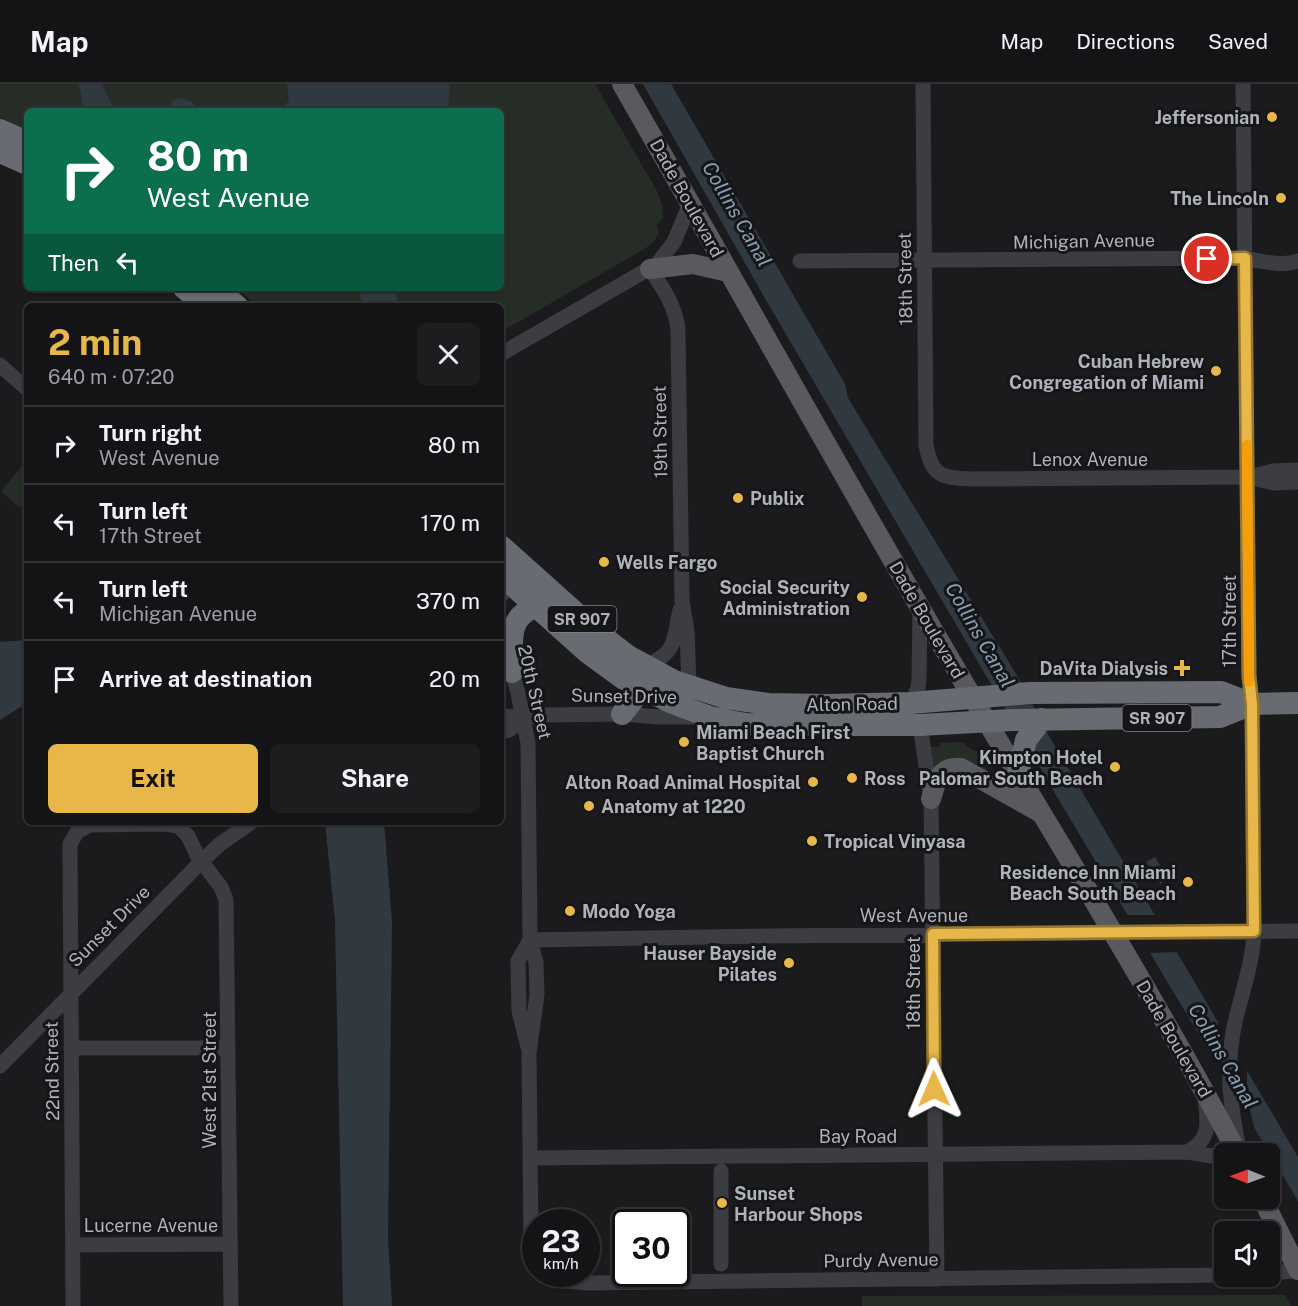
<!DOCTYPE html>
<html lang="en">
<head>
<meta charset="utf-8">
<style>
  body { margin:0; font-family:"Public Sans",sans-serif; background:#1d1d1f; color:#f1f3f6; height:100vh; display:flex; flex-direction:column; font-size:22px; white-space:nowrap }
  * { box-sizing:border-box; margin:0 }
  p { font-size:20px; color:#9d9ea1 }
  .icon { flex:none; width:33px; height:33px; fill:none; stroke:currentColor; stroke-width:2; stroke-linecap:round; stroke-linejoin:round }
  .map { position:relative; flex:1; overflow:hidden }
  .sheet { position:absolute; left:24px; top:219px; width:480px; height:522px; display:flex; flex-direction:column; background:#141416; border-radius:9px; box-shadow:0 2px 4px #0004,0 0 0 2px #333335 }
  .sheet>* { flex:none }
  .top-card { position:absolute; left:24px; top:24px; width:480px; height:183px; border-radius:9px; box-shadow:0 2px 4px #0004,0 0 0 2px #333335; background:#0b6e4f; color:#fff; overflow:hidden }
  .needle { width:39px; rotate:271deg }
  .fabs { position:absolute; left:1214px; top:1059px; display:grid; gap:12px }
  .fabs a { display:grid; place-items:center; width:66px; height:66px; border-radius:9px; background:#141416; box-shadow:0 2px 4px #0004,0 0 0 2px #333335; font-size:30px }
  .speed { position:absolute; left:522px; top:1125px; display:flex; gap:12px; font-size:30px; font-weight:700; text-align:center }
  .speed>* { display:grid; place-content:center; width:78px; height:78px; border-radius:50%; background:#141416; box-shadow:0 2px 4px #0004,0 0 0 2px #333335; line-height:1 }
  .speed small { font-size:15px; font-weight:400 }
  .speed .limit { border:3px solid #111; border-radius:9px; background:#fff; color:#111 }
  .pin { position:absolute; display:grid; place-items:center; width:51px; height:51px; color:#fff; margin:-26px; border:3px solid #fff; border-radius:50%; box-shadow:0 2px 6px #0007 }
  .me { position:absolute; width:66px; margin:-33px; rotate:359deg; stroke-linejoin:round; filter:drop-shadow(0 0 4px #0008) }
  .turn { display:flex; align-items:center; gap:21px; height:126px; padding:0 24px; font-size:27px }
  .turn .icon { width:78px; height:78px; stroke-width:2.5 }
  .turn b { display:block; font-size:42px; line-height:51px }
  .then { display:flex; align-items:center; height:57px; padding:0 24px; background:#0003; gap:12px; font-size:22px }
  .round { display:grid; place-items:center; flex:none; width:63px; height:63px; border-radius:9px; background:#1d1d1f }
  .summary { display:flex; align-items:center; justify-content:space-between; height:102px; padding:0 24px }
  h1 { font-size:36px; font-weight:700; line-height:45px; color:#e7b749 }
  .action { display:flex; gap:12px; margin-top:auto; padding:12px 24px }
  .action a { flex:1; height:69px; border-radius:9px; background:#e7b749; color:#111; font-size:24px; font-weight:700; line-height:69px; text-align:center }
  .action a+a { background:#1d1d1f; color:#f1f3f6 }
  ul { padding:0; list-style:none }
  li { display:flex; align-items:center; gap:18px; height:78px; padding:0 24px; border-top:2px solid #333335 }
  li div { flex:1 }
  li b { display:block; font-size:22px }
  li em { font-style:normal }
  header { display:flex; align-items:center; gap:36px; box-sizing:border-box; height:84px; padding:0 30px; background:#141416; border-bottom:2px solid #333335 }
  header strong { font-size:28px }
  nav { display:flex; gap:33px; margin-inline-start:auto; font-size:21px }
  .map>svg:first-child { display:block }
  .green { fill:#252d26 }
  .water { fill:#313940 }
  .pier { fill:#1b1b1d }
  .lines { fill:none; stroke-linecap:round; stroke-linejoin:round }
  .minor { stroke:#3c3d42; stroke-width:15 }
  .major { stroke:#585a60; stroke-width:20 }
  .highway { stroke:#686b72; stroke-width:22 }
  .route-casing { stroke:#96772f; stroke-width:15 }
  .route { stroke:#e7b749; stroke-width:10 }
  .slow { stroke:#f59e0b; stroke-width:10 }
  .poi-dot { fill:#e7b749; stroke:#161618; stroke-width:2 }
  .labels { text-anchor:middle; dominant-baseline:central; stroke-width:6; stroke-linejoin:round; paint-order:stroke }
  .shield { fill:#161618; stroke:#80838a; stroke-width:1.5 }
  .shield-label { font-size:16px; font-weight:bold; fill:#aeb2bb }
  .poi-label { font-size:18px; font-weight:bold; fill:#aeb2bb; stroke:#161618; text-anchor:end }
  .street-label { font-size:18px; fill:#aeb2bb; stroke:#161618 }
  .water-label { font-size:20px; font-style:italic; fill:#889eb3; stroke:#161618 }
</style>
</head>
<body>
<header>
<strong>Map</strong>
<nav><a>Map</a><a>Directions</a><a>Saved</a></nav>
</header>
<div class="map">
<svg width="1298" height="1222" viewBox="0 0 1298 1222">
  <rect width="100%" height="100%" fill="#1b1b1d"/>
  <path class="green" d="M0 0H595L657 107 662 121 663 134 657 140 659 149 654 157 646 164 501 248V222H258L236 204H501V27H27V46L0 34Z
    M27 376V416L20 424 1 407Z
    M962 658 972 666 979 668 981 672 978 674 981 679 983 678 988 689 991 688 996 699 932 688 931 663H939L940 659Z
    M1285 1211 1291 1222H862V1212Z"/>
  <path class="water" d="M78 0H102L111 19 119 27H85C80 18 83 9 78 0Z
    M287 0H450L448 27H281L289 16Z
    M643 0H671L845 300 848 314 1019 595 1049 652 1298 1073V1117L1053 706 766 216Z
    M180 14 190 17 201 27H169L172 17Z
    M356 204H396L397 216 393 222H365Z
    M27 556V619L0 636V558Z
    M325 738H384L392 838 388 1153 392 1222H343L335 837Z
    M1155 773 1168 795 1160 800 1146 778Z"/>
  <path class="pier" d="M1126 831H1158L1180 868 1149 869Z
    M1219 932 1247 979V1002L1250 1026 1256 1050 1213 978Z"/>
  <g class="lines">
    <path class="minor" d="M923 0 926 361C931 391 941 394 970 395L1247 393 1274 399 1298 398
      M800 177 1245 174C1261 177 1282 183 1298 177
      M650 185C663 204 675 221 678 245L682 517 687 547 689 602
      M501 270 657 180 674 158 690 120
      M0 281 27 305
      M1253 392 1273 387 1298 386
      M501 512 515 491
      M501 549 518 609 528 659 530 856 536 878 537 911 529 968 531 1160 532 1172 536 1184
      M645 582C677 569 673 557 680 526
      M911 619 918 604 919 595 920 524
      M501 632 524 634 544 631 622 630 659 633H698
      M920 641 931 715 937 1195
      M501 648 509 646 524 634
      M530 856 767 852 1298 847
      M528 963 519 927 518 877 530 856
      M71 964H228
      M0 982 201 778 220 760 252 738
      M1239 1064C1230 1023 1226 984 1234 943 1241 910 1253 880 1254 847L1252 620 1249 592 1243 0
      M1187 1068C1213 1055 1207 1036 1205 1012
      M530 1074 1187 1068 1224 1074
      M73 1161 230 1160
      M721 1180V1087
      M540 1190 553 1196 589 1199 1224 1191
      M1269 1190 1298 1186
      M73 1222 70 760 77 748 90 741 166 740 178 742 188 752 198 773 221 803 226 816 231 1222"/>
    <path class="major" d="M622 0C734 195 843 393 957 587 1051 748 1151 905 1238 1070
      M650 185 693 180 728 188
      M931 715C936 698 939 682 961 684L1041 729
      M1262 1114 1298 1186"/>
    <path class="highway" d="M0 46 27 58
      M0 68 27 80
      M184 204 205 222
      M216 204 237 222
      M501 462 597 548 628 572 674 597 726 614 768 620 828 621 911 619 1029 609 1221 608 1252 620 1298 619
      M501 491 587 568 624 595 670 618 710 633 729 637 747 640 786 641H920L1012 636 1220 633 1252 620
      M512 588C513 561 505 533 536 523
      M622 630 633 616 635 601
      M1018 690 1026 656 1042 635"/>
  </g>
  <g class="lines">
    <g class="route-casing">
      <path id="route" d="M934 1005 933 850 1254 847 1252 620 1249 592 1245 174 1207 175"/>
    </g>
    <use href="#route" class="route"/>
    <path class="slow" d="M1247 361 1249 598"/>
  </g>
  <g class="poi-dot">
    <circle cx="1272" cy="33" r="6"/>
    <circle cx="1281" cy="114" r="6"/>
    <circle cx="1216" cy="287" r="6"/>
    <circle cx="738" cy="414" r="6"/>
    <circle cx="604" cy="478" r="6"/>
    <circle cx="862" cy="513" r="6"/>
    <path d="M1179 575h6v6h6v6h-6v6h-6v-6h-6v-6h6z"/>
    <circle cx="684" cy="658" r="6"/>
    <circle cx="1115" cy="683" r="6"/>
    <circle cx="852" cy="694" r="6"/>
    <circle cx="813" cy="698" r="6"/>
    <circle cx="589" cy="722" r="6"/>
    <circle cx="812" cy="757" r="6"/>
    <circle cx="1188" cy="798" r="6"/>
    <circle cx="570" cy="827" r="6"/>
    <circle cx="789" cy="879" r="6"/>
    <circle cx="722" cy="1119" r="6"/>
  </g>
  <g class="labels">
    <g class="shield">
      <rect x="547.5" y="522" width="69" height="26" rx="4.5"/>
      <rect x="1122.5" y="621" width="69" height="26" rx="4.5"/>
    </g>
    <g class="shield-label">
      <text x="582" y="535">SR 907</text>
      <text x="1157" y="634">SR 907</text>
    </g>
    <g class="poi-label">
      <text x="1260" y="33">Jeffersonian</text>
      <text x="1269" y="114">The Lincoln</text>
      <text x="1204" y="277">Cuban Hebrew<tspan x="1204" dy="21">Congregation of Miami</tspan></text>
      <text x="750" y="414" text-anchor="start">Publix</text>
      <text x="616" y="478" text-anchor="start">Wells Fargo</text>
      <text x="850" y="503">Social Security<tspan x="850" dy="21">Administration</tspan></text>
      <text x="1168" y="584">DaVita Dialysis</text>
      <text x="696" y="648" text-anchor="start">Miami Beach First<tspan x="696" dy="21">Baptist Church</tspan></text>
      <text x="1103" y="673">Kimpton Hotel<tspan x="1103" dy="21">Palomar South Beach</tspan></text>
      <text x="864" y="694" text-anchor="start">Ross</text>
      <text x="801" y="698">Alton Road Animal Hospital</text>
      <text x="601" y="722" text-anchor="start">Anatomy at 1220</text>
      <text x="824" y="757" text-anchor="start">Tropical Vinyasa</text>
      <text x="1176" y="788">Residence Inn Miami<tspan x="1176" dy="21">Beach South Beach</tspan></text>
      <text x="582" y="827" text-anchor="start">Modo Yoga</text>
      <text x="777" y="869">Hauser Bayside<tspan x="777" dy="21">Pilates</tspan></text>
      <text x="734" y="1109" text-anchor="start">Sunset<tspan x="734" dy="21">Harbour Shops</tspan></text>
    </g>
    <g class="street-label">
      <text transform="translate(687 114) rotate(61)">Dade Boulevard</text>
      <text transform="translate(1084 157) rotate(-1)">Michigan Avenue</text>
      <text transform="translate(905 195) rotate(-91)">18th Street</text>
      <text transform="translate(660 348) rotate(-91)">19th Street</text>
      <text x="1090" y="375">Lenox Avenue</text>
      <text transform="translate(927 536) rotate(60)">Dade Boulevard</text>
      <text transform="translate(1229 537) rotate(-90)">17th Street</text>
      <text transform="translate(535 608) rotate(77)">20th Street</text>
      <text transform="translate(624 612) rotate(1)">Sunset Drive</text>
      <text transform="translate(852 620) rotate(-1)">Alton Road</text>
      <text x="914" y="831">West Avenue</text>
      <text transform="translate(109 842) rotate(-45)">Sunset Drive</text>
      <text transform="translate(913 899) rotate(-90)">18th Street</text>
      <text transform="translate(1174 955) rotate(60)">Dade Boulevard</text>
      <text transform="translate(52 987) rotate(-91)">22nd Street</text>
      <text transform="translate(209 996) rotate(-90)">West 21st Street</text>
      <text x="858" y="1052">Bay Road</text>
      <text x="151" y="1141">Lucerne Avenue</text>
      <text transform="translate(881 1176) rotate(-1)">Purdy Avenue</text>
    </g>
    <g class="water-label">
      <text transform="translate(737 130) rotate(60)">Collins Canal</text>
      <text transform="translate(980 551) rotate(60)">Collins Canal</text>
      <text transform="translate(1223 972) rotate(60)">Collins Canal</text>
    </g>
  </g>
</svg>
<div class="fabs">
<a><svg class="needle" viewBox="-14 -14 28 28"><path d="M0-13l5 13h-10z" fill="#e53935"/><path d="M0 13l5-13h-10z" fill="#9d9ea1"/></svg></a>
<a><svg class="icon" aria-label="sound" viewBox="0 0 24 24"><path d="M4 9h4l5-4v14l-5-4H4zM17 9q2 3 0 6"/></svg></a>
</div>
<div class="speed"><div>23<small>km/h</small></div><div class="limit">30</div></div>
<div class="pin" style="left:1207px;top:175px;background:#d93025"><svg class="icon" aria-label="arrive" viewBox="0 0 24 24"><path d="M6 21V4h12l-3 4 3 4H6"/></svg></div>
<svg class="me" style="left:934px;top:1005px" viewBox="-20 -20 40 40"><path d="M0-17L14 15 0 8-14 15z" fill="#e7b749" stroke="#fff" stroke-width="4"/></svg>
<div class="top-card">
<div class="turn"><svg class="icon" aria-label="right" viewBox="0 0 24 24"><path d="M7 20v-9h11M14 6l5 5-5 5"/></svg><div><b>80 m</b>West Avenue</div></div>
<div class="then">Then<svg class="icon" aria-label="left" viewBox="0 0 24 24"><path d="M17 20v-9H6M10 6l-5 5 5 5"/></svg></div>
</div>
<section class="sheet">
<div class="summary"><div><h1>2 min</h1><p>640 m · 07:20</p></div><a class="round"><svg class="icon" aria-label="close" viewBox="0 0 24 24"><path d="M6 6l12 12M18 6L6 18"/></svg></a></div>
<ul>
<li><svg class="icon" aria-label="right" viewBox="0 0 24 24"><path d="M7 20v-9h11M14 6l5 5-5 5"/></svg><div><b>Turn right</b><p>West Avenue</p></div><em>80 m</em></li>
<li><svg class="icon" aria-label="left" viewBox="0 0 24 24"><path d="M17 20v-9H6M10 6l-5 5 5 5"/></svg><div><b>Turn left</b><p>17th Street</p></div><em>170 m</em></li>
<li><svg class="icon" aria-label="left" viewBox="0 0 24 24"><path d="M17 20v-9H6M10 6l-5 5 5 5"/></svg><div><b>Turn left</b><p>Michigan Avenue</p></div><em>370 m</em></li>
<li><svg class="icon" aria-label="arrive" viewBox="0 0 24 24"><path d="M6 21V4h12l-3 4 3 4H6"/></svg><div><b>Arrive at destination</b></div><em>20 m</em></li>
</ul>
<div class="action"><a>Exit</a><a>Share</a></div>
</section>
</div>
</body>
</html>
